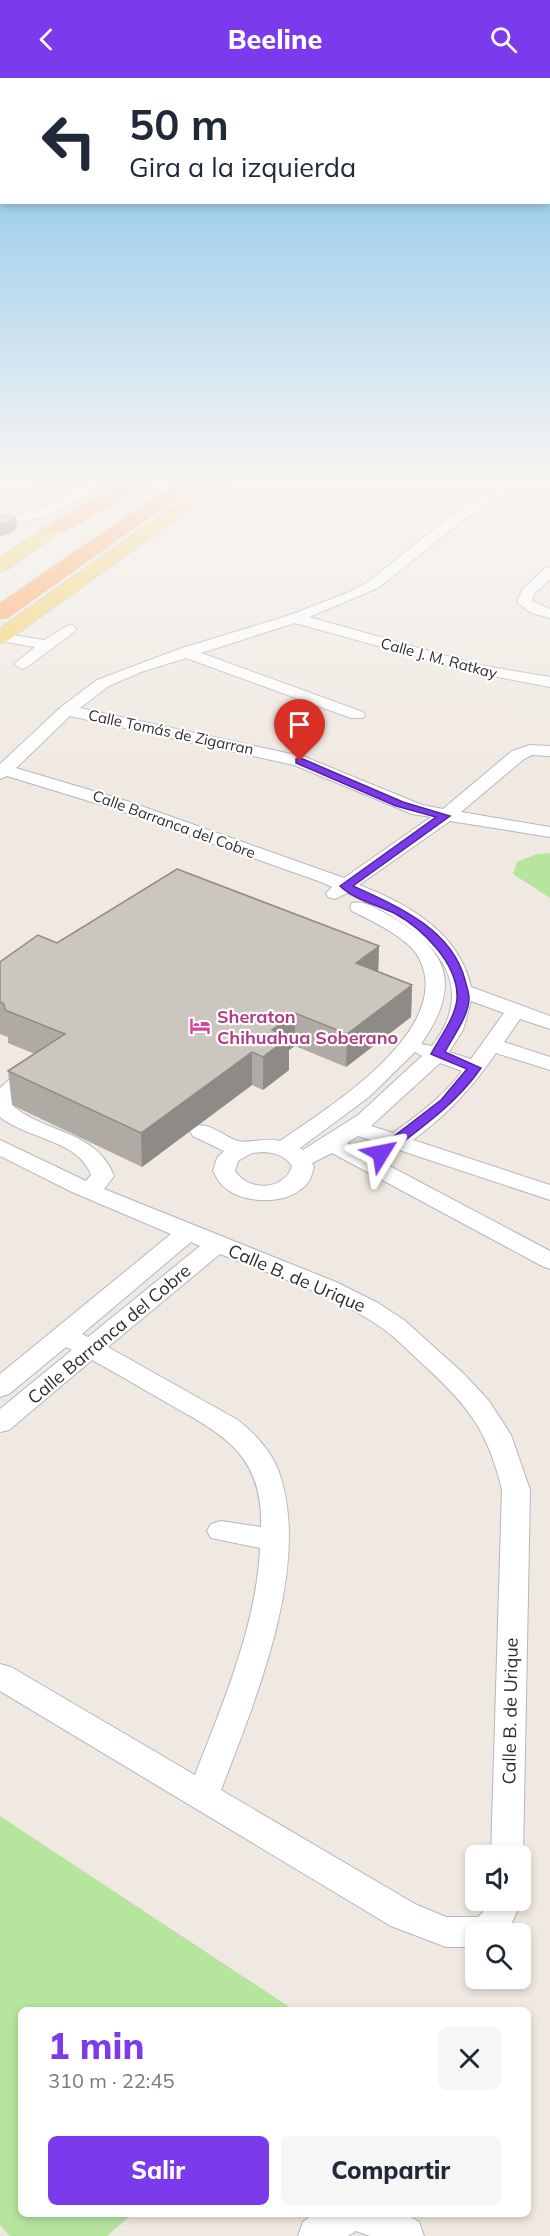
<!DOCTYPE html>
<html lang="es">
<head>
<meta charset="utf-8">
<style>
  body { margin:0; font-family:Mulish,sans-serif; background:#f6f6f7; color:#1f2937; height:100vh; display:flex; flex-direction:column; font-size:22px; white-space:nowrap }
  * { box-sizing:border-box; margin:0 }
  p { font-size:20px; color:#747a83 }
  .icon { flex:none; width:33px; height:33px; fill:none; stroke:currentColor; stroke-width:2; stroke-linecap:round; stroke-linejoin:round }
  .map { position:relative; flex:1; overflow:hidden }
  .panel { position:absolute; left:18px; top:1929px; width:513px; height:210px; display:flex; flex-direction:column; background:#fff; border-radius:9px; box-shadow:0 3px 9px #0003 }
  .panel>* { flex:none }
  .top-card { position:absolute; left:0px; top:0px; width:550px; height:126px; box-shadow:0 3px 9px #0003; background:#fff; color:#1f2937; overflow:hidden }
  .controls { position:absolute; left:465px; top:1767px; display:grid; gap:12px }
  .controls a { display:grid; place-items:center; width:66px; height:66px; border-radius:9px; background:#fff; box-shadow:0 3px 9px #0003; font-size:30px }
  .pin { position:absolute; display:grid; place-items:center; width:51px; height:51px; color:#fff; margin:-62px -26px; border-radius:50% 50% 50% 0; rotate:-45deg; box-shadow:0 0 6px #0007 }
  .pin .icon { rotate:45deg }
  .me { position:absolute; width:66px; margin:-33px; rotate:55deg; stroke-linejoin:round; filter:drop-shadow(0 0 4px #0008) }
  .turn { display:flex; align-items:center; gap:21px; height:126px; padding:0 30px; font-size:27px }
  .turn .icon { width:78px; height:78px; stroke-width:2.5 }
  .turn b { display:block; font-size:42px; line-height:51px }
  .round { display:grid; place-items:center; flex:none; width:63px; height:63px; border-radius:9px; background:#f6f6f7 }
  .headline { display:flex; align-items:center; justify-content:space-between; height:102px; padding:0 30px }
  h1 { font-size:36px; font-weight:800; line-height:45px; color:#7c3aed }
  .action { display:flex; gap:12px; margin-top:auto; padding:12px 30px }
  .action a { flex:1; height:69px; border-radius:9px; background:#7c3aed; color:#fff; font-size:24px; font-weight:800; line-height:69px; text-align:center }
  .action a+a { background:#f6f6f7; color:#1f2937 }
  header { display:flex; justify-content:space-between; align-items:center; height:78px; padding:0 30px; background:#7c3aed; color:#fff; font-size:27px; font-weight:800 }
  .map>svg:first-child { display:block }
  .green { fill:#b6e59e }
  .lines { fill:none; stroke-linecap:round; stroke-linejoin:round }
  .minor-casing { stroke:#b4b7c1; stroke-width:2 }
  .major-casing { stroke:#c9c9c9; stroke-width:2 }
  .highway-casing { stroke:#c9c9c9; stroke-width:1 }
  .minor { fill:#fff; fill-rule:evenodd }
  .major { fill:#f2d163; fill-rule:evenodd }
  .highway { fill:#ffa35c; fill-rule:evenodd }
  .wall { fill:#afaba4 }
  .shaded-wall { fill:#8e8b86 }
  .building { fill:#cbc7bf; stroke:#8e8b86; stroke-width:1.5 }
  .route { fill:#7c3aed; stroke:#51269a; stroke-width:1.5 }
  .labels { text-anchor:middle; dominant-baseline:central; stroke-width:4.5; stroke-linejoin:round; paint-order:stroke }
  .far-street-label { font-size:15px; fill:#2e2e2e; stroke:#fff }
  .hotel-label { font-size:18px; font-weight:bold; fill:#b23c85; stroke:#fff; text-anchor:start }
  .street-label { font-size:18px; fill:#2e2e2e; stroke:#fff }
</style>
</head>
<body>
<header><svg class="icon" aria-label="back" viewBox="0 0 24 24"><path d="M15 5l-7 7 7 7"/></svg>Beeline<svg class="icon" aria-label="search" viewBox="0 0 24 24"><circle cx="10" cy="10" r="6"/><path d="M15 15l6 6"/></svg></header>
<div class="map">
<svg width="550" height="2158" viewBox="0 0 550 2158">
  <rect width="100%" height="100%" fill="#efe9e1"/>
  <path class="green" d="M550 775V820L513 796 517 784 537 776Z
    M0 1738 294 1932H21V2136H132L107 2158H10L0 2147Z"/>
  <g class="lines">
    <g class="minor-casing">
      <path id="minor" d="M93 401H109L51 437 21 444 14 440 16 437 42 431Z
        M514 401H530L468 438 378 510 309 539 479 587 550 599V609L472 594 295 545 201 575 363 634 365 637 363 640H351L186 580 141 594 109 608 80 630 305 679 422 727 443 731 512 673 530 667 550 668V678L532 677 524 681 461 734 550 749V759L450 743 359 807C407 825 460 855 471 909L550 938V951L520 941 504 964 550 979V992L496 975C471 1011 449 1035 413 1062L550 1107V1122L399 1072 382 1084 550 1173V1191L542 1188 332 1075 312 1085 314 1088C312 1098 309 1106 300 1112 281 1127 242 1125 224 1109 219 1105 216 1098 213 1093L217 1080 224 1073 193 1058 190 1053 193 1048C211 1044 222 1058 238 1063 247 1066 266 1059 280 1063 328 1030 456 951 419 880 409 860 372 843 352 833L350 829 352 825C366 822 379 832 390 838 451 873 461 909 421 966L432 968C490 893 410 844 350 816L347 815 335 821 328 819 326 815 332 809 321 804 118 732 7 698 0 701V686L61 629 97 602 179 571 290 537 349 514 368 504 458 432ZM70 638 294 687 412 736 431 739 344 800 130 724 16 690ZM471 923 504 935 471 981 449 974 463 952ZM415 974 422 978 358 1037 303 1072 300 1070 369 1019ZM440 985 462 993C444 1018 418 1037 393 1055L371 1048ZM358 1058 379 1065 365 1075 347 1065ZM264 1074C276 1075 285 1078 292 1088 284 1113 249 1114 235 1093L238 1083 252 1075Z
        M550 489V501L534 516 532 523 550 531V540L531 535 517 524 522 512 545 490Z
        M69 547 74 548 76 551 74 554 27 589 22 591 14 586 35 569 0 563V555L44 562Z
        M32 985 39 987 43 991 16 1019 14 1029C47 1055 98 1054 114 1098L104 1111 336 1204 378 1225 404 1242 464 1296 489 1323 511 1357 530 1412 523 1778 520 1784V1778H491L502 1412C488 1354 470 1330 427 1290 412 1277 399 1262 382 1250 333 1216 275 1198 220 1176L108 1269 236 1341C253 1353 272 1374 279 1394 312 1488 255 1623 221 1712L415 1826 446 1839H478L484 1833 488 1822H520V1819L522 1822 507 1856H476V1869H446L391 1848 0 1613V1586L11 1589 195 1697C222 1628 257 1546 260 1470L211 1460 207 1453 211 1446 221 1443 261 1449C263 1377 224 1357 169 1326 143 1311 118 1296 92 1282L9 1352 0 1354V1331L72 1272 66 1269 9 1316 0 1319V1296L171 1156 72 1114 0 1078V1062L86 1103 91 1097C79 1062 27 1061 0 1039V1010L25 987ZM191 1164 200 1168 88 1259 82 1256Z
        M313 2136H406L419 2144 424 2158H370L356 2153 348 2158H298L303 2144Z"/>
    </g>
    <g class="major-casing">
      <path id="major" d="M114 401H134L7 492 0 494V480Z
        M212 401H232L7 563 0 565V550Z"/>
    </g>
    <g class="highway-casing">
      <path id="highway" d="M131 401H154L152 405 64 454H50L47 450 50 446Z
        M181 401H203L8 540 0 541V525Z"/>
    </g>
    <use href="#minor" class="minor"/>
    <use href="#major" class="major"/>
    <use href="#highway" class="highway"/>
  </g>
  <path class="wall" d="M36 401H90L76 412 36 407Z
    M57 865 379 868 378 893 412 907 411 939 346 989 295 968 289 972V992L263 1012 252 1007 142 1089 12 1027 8 993 35 976 8 965V959L0 956V884Z"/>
  <path class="shaded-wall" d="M75 401H90L76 412Z
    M16 439 17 450 10 456 0 458V446Z
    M379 868 378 900 356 885Z
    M412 907 411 939 346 989 347 956Z
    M295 935V968L289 972V992L263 1012V979L272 952Z
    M252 974V1007L142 1089 141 1055Z"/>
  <path class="building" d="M0 437 16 439 9 444 0 446Z
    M177 791 379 868 356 885 412 907 347 956 295 935 272 952 289 959 263 979 252 974 141 1055 8 993 65 956 5 932 4 926 0 924V884L38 857 57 865Z"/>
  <linearGradient id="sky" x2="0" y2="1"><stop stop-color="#7abfeb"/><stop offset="0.57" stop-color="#f8f5f2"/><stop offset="1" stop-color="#f8f5f2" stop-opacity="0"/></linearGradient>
  <rect width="550" height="704" fill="url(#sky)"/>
  <path class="route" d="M296 681H303L403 724 450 738 353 808C397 828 452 851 465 902 466 907 469 914 469 920 469 938 453 958 445 974L481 990C456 1026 421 1050 386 1077H376L374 1075 376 1072 441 1022 467 991 431 976C440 959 455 940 457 921 459 886 422 850 394 835 377 827 353 821 340 808L436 739 396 728 296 685Z"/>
  <defs>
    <g id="hotel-bare" transform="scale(1.62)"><path d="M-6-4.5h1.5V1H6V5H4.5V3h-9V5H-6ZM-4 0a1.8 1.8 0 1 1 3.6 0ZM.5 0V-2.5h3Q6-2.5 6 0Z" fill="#d1479c" stroke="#fff" stroke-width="2.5" paint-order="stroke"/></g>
  </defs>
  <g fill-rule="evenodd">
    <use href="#hotel-bare" x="200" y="948"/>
  </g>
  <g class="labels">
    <g class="far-street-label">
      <text transform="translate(439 580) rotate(15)">Calle J. M. Ratkay</text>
      <text transform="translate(171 654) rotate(12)">Calle Tomás de Zigarran</text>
      <text transform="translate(174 746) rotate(20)">Calle Barranca del Cobre</text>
    </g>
    <g class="hotel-label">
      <text x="217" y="938">Sheraton<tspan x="217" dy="21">Chihuahua Soberano</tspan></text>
    </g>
    <g class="street-label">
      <text transform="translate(297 1200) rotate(23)">Calle B. de Urique</text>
      <text transform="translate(109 1256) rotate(-40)">Calle Barranca del Cobre</text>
      <text transform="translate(510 1633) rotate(-89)">Calle B. de Urique</text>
    </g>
  </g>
</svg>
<div class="controls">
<a><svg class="icon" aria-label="sound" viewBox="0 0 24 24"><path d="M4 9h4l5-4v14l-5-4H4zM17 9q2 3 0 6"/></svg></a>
<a><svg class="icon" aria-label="search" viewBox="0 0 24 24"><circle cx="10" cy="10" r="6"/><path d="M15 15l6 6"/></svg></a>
</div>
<div class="pin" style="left:300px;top:683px;background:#d93025"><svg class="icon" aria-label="arrive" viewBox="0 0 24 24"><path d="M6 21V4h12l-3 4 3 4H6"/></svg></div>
<svg class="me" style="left:381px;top:1075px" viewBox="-20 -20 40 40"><path d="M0-17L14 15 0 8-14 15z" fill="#7c3aed" stroke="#fff" stroke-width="4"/></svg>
<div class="top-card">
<div class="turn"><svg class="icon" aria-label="left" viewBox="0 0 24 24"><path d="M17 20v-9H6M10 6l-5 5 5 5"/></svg><div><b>50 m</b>Gira a la izquierda</div></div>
</div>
<section class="panel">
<div class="headline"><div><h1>1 min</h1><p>310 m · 22:45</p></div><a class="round"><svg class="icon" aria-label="close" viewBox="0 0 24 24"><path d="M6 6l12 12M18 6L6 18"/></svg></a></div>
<div class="action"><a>Salir</a><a>Compartir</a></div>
</section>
</div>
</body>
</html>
